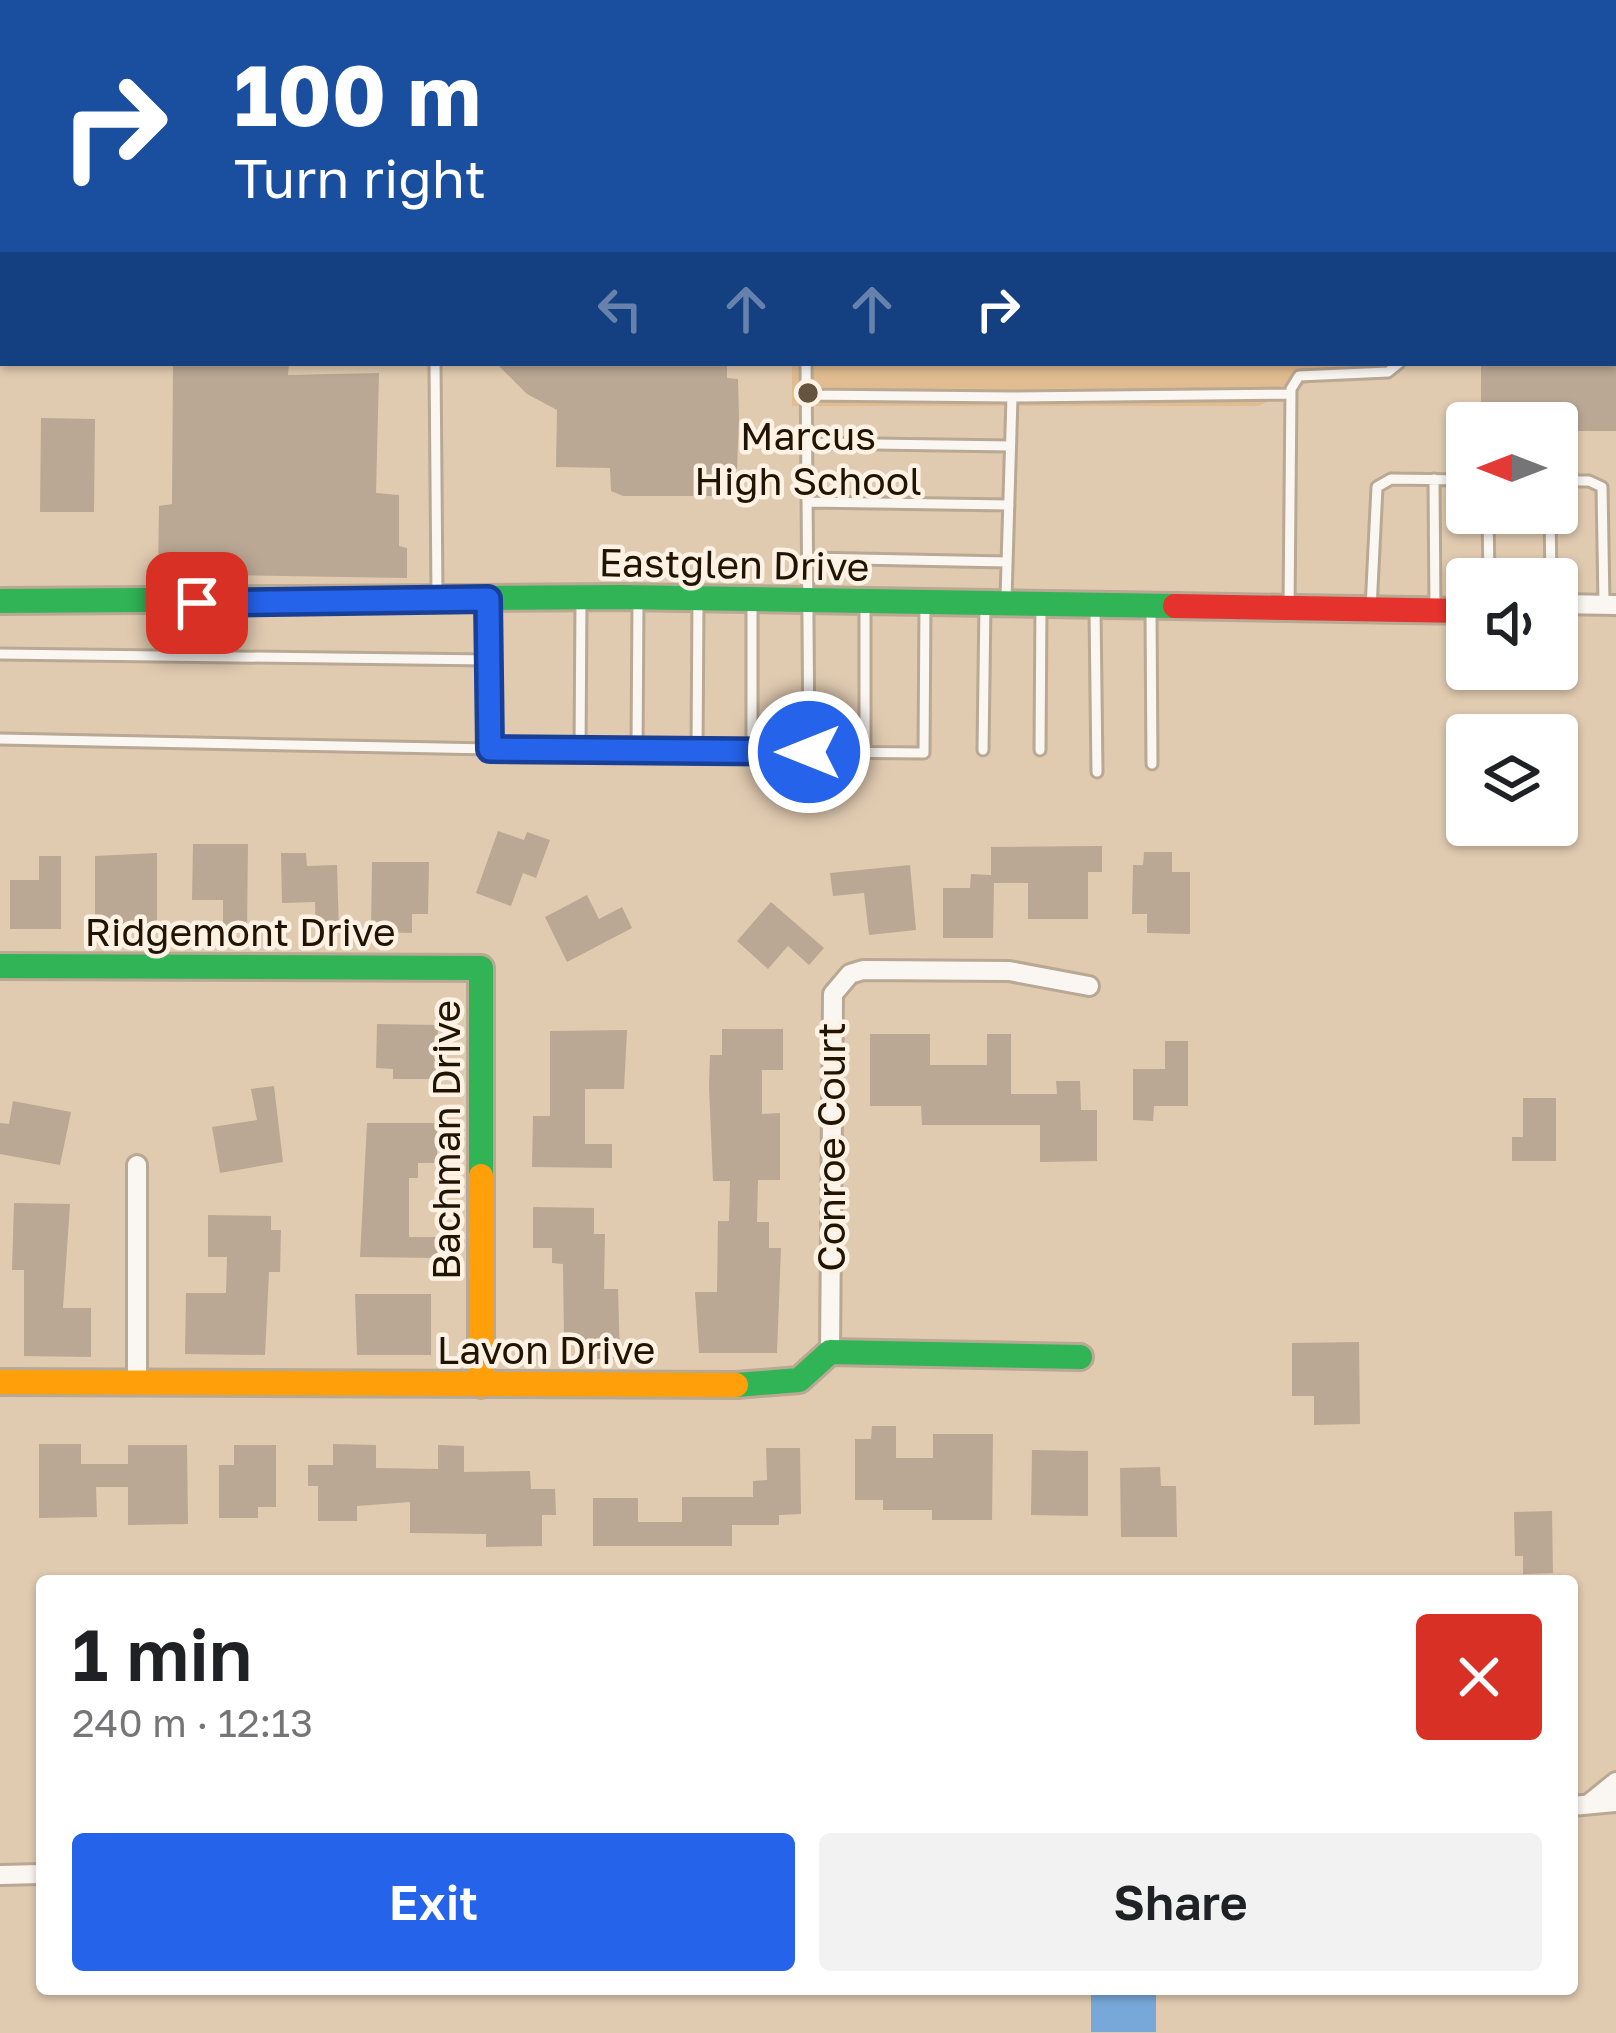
<!DOCTYPE html>
<html lang="en">
<head>
<meta charset="utf-8">
<style>
  body { margin:0; font-family:"Golos Text",sans-serif; background:#f2f2f2; color:#202124; height:100vh; display:flex; flex-direction:column; font-size:45px; white-space:nowrap }
  * { box-sizing:border-box; margin:0 }
  p { font-size:39px; color:#757577 }
  .icon { flex:none; width:66px; height:66px; fill:none; stroke:currentColor; stroke-width:2; stroke-linecap:round; stroke-linejoin:round }
  .map { position:relative; flex:1; overflow:hidden }
  .side { position:absolute; left:36px; top:1575px; width:1542px; height:420px; display:flex; flex-direction:column; background:#fff; border-radius:12px; box-shadow:0 3px 9px #0004 }
  .side>* { flex:none }
  .top-card { position:absolute; left:0px; top:0px; width:1617px; height:366px; box-shadow:0 3px 9px #0004; background:#1a4fa0; color:#fff; overflow:hidden }
  .needle { width:78px; rotate:270deg }
  .buttons { position:absolute; left:1446px; top:402px; display:grid; gap:24px }
  .buttons a { display:grid; place-items:center; width:132px; height:132px; border-radius:12px; background:#fff; box-shadow:0 3px 9px #0004; font-size:60px }
  .pin { position:absolute; display:grid; place-items:center; width:102px; height:102px; color:#fff; margin:-51px; border-radius:24px; box-shadow:0 6px 18px #0006 }
  .me { position:absolute; width:132px; margin:-66px; rotate:270deg; stroke-linejoin:round; filter:drop-shadow(0 0 9px #0008) }
  .turn { display:flex; align-items:center; gap:42px; height:252px; padding:0 36px; font-size:54px }
  .turn .icon { width:156px; height:156px; stroke-width:2.5 }
  .turn b { display:block; font-size:84px; line-height:102px }
  .lanes { display:flex; align-items:center; height:114px; padding:0 36px; background:#0003; justify-content:center; gap:60px; direction:ltr }
  .lanes .off { opacity:.35 }
  .round { display:grid; place-items:center; flex:none; width:126px; height:126px; border-radius:12px; background:#f2f2f2 }
  .headline { display:flex; align-items:center; justify-content:space-between; height:204px; padding:0 36px }
  h1 { font-size:72px; font-weight:600; line-height:90px }
  .primary-button { display:flex; gap:24px; margin-top:auto; padding:24px 36px }
  .primary-button a { flex:1; height:138px; border-radius:12px; background:#2563eb; color:#fff; font-size:48px; font-weight:600; line-height:138px; text-align:center }
  .primary-button a+a { background:#f2f2f2; color:#202124 }
  .map>svg:first-child { display:block }
  .green { fill:#e1bc90 }
  .water { fill:#78a8d9 }
  .building { fill:#baa894 }
  .lines { fill:none; stroke-linecap:round; stroke-linejoin:round }
  .lane-casing { stroke:#b9a893; stroke-width:15 }
  .street-casing { stroke:#b9a893; stroke-width:24 }
  .fast-casing { stroke:#b9a893; stroke-width:30 }
  .slow-casing { stroke:#b9a893; stroke-width:30 }
  .jam-casing { stroke:#b9a893; stroke-width:30 }
  .lane { stroke:#faf7f3; stroke-width:9 }
  .street { stroke:#faf7f3; stroke-width:18 }
  .fast { stroke:#30b455; stroke-width:24 }
  .slow { stroke:#ff9f0a; stroke-width:24 }
  .jam { stroke:#e5322d; stroke-width:24 }
  .route-casing { stroke:#184099; stroke-width:30 }
  .route { stroke:#2563eb; stroke-width:21 }
  .poi-dot { fill:#645440; stroke:#fef2e4; stroke-width:4.5 }
  .labels { text-anchor:middle; dominant-baseline:central; stroke-width:9; stroke-linejoin:round; paint-order:stroke }
  .poi-label { font-size:39px; fill:#221403; stroke:#fef2e4 }
  .street-label { font-size:39px; fill:#221403; stroke:#fef2e4 }
</style>
</head>
<body>
<div class="map">
<svg width="1616" height="2033" viewBox="0 0 1616 2033">
  <rect width="100%" height="100%" fill="#e0cab0"/>
  <path class="green" d="M835 0H1400V3H835Z
    M792 363H1351L1258 406H792Z"/>
  <path class="water" d="M1091 1989H1156V2032H1091Z"/>
  <path class="building" d="M173 363H289L288 375 379 373 376 493 399 495V546L407 548V578L158 574 159 506 172 504Z
    M496 363H727V378L738 379 739 418 737 469 725 472V496H623L611 491 610 468 556 467 557 410 527 394Z
    M1481 363H1616V431H1557V423H1508V404H1481Z
    M41 418 95 419 94 512H40Z
    M498 831 524 840 527 832 550 840 536 878 523 873 511 906 476 893Z
    M193 844H248L247 932H223V900H192Z
    M1102 846V872H1088V919H1028V883H994L993 938H943V888H970L971 874 991 875V847Z
    M1144 852H1172V872H1190V934L1147 933V914H1132L1133 865H1143Z
    M157 853V929H95V856Z
    M281 853H306L307 866 337 865 339 932 316 933 315 902 282 903Z
    M39 856H61V929H10V880H39Z
    M372 862H429L428 914H412V933L371 932Z
    M910 865 916 930 869 935 864 893 833 896 830 873Z
    M587 895 599 919 622 907 632 928 567 962 545 917Z
    M771 902 824 948 809 965 788 946 768 969 737 941Z
    M377 1024 438 1025 437 1079H393V1069L376 1068Z
    M722 1029H783V1070H762V1114L780 1113V1180H758L757 1222H769V1248H781L777 1353H699L695 1292H717L718 1221H729L730 1181H713L709 1086 710 1055H722Z
    M627 1030 624 1089H585V1144H612V1168L532 1167 533 1116H550V1031Z
    M870 1034H930V1065H987V1034H1011V1094H1057L1056 1081H1080L1081 1110H1097V1161L1040 1162V1125H922L921 1106H870Z
    M1165 1041H1188V1106H1154L1153 1121 1133 1120V1069H1165Z
    M274 1086 283 1162 220 1173 212 1127 257 1120 251 1089Z
    M1523 1098H1556V1161H1512V1137H1523Z
    M13 1101 71 1112 60 1165 0 1154V1123L9 1124Z
    M367 1123H437V1163H418V1178H409V1237H438L437 1258 360 1257Z
    M14 1203 70 1204 63 1308H91V1357L24 1356V1270H12Z
    M533 1207 594 1208V1234H605L604 1289H618L620 1359H584V1339H564L563 1264 552 1263V1248H533Z
    M208 1215 271 1216V1230H281L280 1272H269L265 1355 185 1354 186 1293H226L227 1257H208Z
    M355 1294H431V1355H357Z
    M1359 1342 1360 1424 1314 1425V1396H1292V1343Z
    M872 1426H896V1458H933V1434H993L992 1520H932V1510H883V1500H855V1439H871Z
    M39 1444H81V1464H128V1445H187L188 1524 128 1525V1487H96L97 1517 39 1518Z
    M333 1444 376 1445V1468L438 1469V1445L464 1446V1472L530 1471 531 1489H555L556 1515H542V1546L486 1547V1534L410 1533V1502L357 1506V1521H318V1486H308V1465H333Z
    M234 1445H276V1507H258V1518H219V1465H234Z
    M766 1448H800L801 1514 779 1515V1525H732V1546H593V1498H638V1522H682V1497H753V1481L767 1480Z
    M1032 1450 1088 1451V1516L1031 1515Z
    M1160 1467 1161 1486H1176L1177 1537H1121L1120 1468Z
    M1552 1511 1553 1573 1523 1574V1556H1515L1514 1512Z"/>
  <g class="lines">
    <g class="lane-casing">
      <path id="lane" d="M655 0V3
        M354 3V0
        M1405 3V0
        M435 363 437 595
        M806 363 809 752
        M806 395 1012 397
        M807 443 1010 446
        M1434 479 1435 610
        M1557 481H1589L1602 487 1604 603
        M808 502 1009 505
        M1488 513 1489 579
        M1550 513 1551 579
        M808 558 1007 562
        M1006 598 1012 397 1290 394
        M488 602 490 749 924 753 925 602
        M1289 608 1291 389 1299 376 1388 372 1399 363
        M1371 609 1377 487 1391 479 1467 480
        M1095 610 1097 772
        M1151 611 1152 764
        M0 654 489 660
        M0 739 490 749
        M580 750 581 600
        M637 750 638 600
        M983 750 985 603
        M1040 750 1041 604
        M697 751 698 600
        M752 752V601
        M865 752V602"/>
    </g>
    <g class="street-casing">
      <path id="street" d="M1557 604 1616 605
        M137 1165V1384
        M830 1352 833 994 850 974 863 970 1009 971 1089 986
        M1590 1803 1616 1782
        M1572 1806 1616 1802
        M0 1875 42 1874"/>
    </g>
    <g class="fast-casing">
      <path id="fast" d="M0 601 621 597 1175 606
        M0 966 481 968V1176
        M736 1385 799 1380 830 1352 1080 1357"/>
    </g>
    <g class="slow-casing">
      <path id="slow" d="M481 1176V1385
        M0 1382 736 1385"/>
    </g>
    <g class="jam-casing">
      <path id="jam" d="M1175 606 1467 611"/>
    </g>
    <use href="#lane" class="lane"/>
    <use href="#street" class="street"/>
    <use href="#fast" class="fast"/>
    <use href="#slow" class="slow"/>
    <use href="#jam" class="jam"/>
  </g>
  <g class="lines">
    <g class="route-casing">
      <path id="route" d="M197 603 488 599 490 749 809 752"/>
    </g>
    <use href="#route" class="route"/>
  </g>
  <circle class="poi-dot" cx="808" cy="393" r="12"/>
  <g class="labels">
    <g class="poi-label">
      <text x="808" y="435">Marcus<tspan x="808" dy="45">High School</tspan></text>
    </g>
    <g class="street-label">
      <text transform="translate(734 564) rotate(1)">Eastglen Drive</text>
      <text x="240" y="931">Ridgemont Drive</text>
      <text transform="translate(445 1140) rotate(-90)">Bachman Drive</text>
      <text transform="translate(830 1147) rotate(-90)">Conroe Court</text>
      <text x="546" y="1349">Lavon Drive</text>
    </g>
  </g>
</svg>
<div class="buttons">
<a><svg class="needle" viewBox="-14 -14 28 28"><path d="M0-13l5 13h-10z" fill="#e53935"/><path d="M0 13l5-13h-10z" fill="#757577"/></svg></a>
<a><svg class="icon" aria-label="sound" viewBox="0 0 24 24"><path d="M4 9h4l5-4v14l-5-4H4zM17 9q2 3 0 6"/></svg></a>
<a><svg class="icon" aria-label="layers" viewBox="0 0 24 24"><path d="M12 4l9 5-9 5-9-5zM3 14l9 5 9-5"/></svg></a>
</div>
<div class="pin" style="left:197px;top:603px;background:#d93025"><svg class="icon" aria-label="arrive" viewBox="0 0 24 24"><path d="M6 21V4h12l-3 4 3 4H6"/></svg></div>
<svg class="me" style="left:809px;top:752px" viewBox="-20 -20 40 40"><circle r="17" fill="#2563eb" stroke="#fff" stroke-width="3"/><path d="M0-11L8 9 0 5-8 9z" fill="#fff"/></svg>
<div class="top-card">
<div class="turn"><svg class="icon" aria-label="right" viewBox="0 0 24 24"><path d="M7 20v-9h11M14 6l5 5-5 5"/></svg><div><b>100 m</b>Turn right</div></div>
<div class="lanes"><svg class="icon off" aria-label="left" viewBox="0 0 24 24"><path d="M17 20v-9H6M10 6l-5 5 5 5"/></svg><svg class="icon off" aria-label="ahead" viewBox="0 0 24 24"><path d="M12 20V5M6 11l6-6 6 6"/></svg><svg class="icon off" aria-label="ahead" viewBox="0 0 24 24"><path d="M12 20V5M6 11l6-6 6 6"/></svg><svg class="icon" aria-label="right" viewBox="0 0 24 24"><path d="M7 20v-9h11M14 6l5 5-5 5"/></svg></div>
</div>
<section class="side">
<div class="headline"><div><h1>1 min</h1><p>240 m · 12:13</p></div><a class="round" style="background:#d93025;color:#fff"><svg class="icon" aria-label="close" viewBox="0 0 24 24"><path d="M6 6l12 12M18 6L6 18"/></svg></a></div>
<div class="primary-button"><a>Exit</a><a>Share</a></div>
</section>
</div>
</body>
</html>
